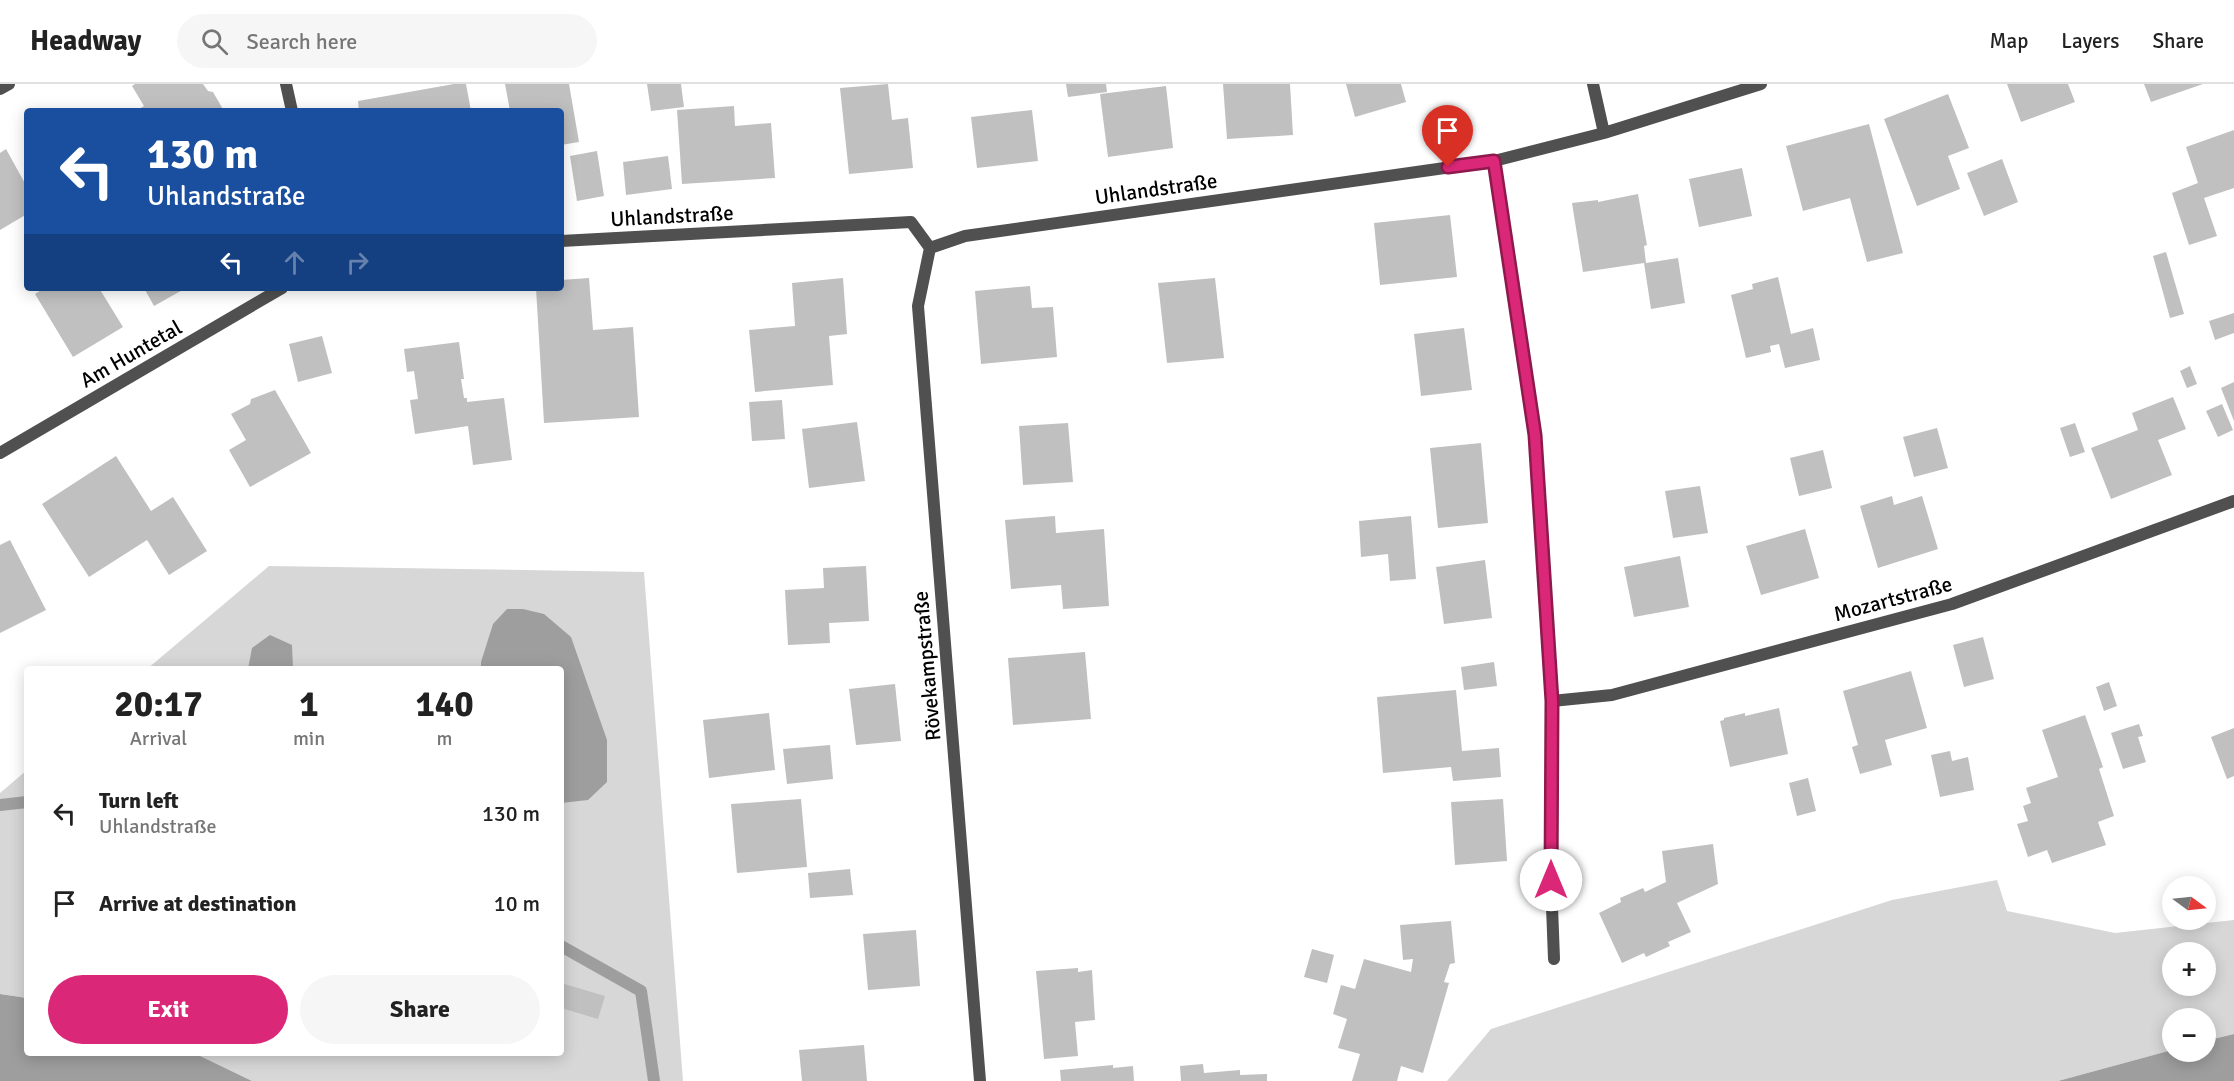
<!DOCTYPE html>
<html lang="en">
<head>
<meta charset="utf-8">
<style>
  body { margin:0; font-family:Signika,sans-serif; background:#f6f6f6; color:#222; height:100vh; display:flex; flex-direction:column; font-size:22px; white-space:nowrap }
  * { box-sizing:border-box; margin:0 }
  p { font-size:20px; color:#767676 }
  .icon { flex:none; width:33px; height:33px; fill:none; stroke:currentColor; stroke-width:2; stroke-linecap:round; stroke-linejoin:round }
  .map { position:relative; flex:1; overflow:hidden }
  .panel { position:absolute; left:24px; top:582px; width:540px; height:390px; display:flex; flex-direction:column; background:#fff; border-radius:6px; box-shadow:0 3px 15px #0003 }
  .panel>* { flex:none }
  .hud { position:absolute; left:24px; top:24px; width:540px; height:183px; border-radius:6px; box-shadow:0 3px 15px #0003; background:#1a4fa0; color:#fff; overflow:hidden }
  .needle { width:39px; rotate:105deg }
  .fabs { position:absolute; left:2162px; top:792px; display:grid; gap:12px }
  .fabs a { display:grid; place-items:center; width:54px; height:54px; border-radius:50%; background:#fff; box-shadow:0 3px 15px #0003; font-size:30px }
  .pin { position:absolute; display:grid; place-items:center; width:51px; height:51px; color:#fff; margin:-62px -26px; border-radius:50% 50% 50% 0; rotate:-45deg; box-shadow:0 0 6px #0007 }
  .pin .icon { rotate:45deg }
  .me { position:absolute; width:66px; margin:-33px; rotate:0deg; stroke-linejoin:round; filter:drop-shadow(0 0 4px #0008) }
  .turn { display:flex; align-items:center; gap:21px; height:126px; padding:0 24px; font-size:27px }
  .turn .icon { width:78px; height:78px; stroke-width:2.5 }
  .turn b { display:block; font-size:42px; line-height:51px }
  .lanes { display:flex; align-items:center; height:57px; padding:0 24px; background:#0003; justify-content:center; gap:30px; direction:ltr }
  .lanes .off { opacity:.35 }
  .eta { display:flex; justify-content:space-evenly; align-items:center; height:102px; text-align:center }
  .eta b { font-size:36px; font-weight:800; line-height:42px }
  .primary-button { display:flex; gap:12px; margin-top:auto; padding:12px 24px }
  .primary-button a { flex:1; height:69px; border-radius:36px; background:#db2777; color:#fff; font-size:24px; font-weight:800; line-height:69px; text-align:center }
  .primary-button a+a { background:#f6f6f6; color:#222 }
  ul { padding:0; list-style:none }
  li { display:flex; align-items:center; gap:18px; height:90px; padding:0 24px }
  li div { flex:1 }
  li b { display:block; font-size:22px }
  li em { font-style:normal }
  header { display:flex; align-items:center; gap:36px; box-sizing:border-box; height:84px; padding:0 30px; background:#fff; border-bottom:2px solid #e0e0e0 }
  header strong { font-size:28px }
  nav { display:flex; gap:33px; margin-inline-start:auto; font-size:21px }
  .search { width:420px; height:54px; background:#f6f6f6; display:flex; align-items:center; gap:15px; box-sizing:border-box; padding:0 21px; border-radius:33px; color:#767676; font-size:22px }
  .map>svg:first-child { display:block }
  .green { fill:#d7d7d7; fill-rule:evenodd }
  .water { fill:#9e9e9e }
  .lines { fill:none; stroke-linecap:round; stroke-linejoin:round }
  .stream { stroke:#9e9e9e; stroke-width:12 }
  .building { fill:#c0c0c0 }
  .lane { stroke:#505050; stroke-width:12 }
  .street { stroke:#505050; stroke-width:12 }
  .route-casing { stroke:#8e194d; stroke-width:15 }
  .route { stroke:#db2777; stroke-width:10 }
  .labels { text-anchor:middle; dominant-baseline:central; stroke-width:4.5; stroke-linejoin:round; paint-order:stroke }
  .street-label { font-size:21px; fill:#000; stroke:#fff }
</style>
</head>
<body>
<header>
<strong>Headway</strong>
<div class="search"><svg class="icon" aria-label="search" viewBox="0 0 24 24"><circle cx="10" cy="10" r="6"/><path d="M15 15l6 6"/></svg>Search here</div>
<nav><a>Map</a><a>Layers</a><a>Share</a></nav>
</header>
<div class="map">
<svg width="2234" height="997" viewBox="0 0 2234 997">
  <rect width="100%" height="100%" fill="#fff"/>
  <path class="green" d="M269 482 644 488 683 997H252L194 969H561V585H147Z
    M27 686V914L0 910V709Z
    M1997 796 2007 827 2115 849 2234 836V950L2205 957V934H2172V966L2058 997H1447L1491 945 1892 816ZM2205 868V902H2172V868Z"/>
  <path class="water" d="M507 525H523L544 530 571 553 607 656V698L588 716 561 719V585H481V578L493 540Z
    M270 551 292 561 293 585H248L252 564Z
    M0 910 27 914V969H194L252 997H0Z
    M2234 950V997H2058L2172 966 2205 968V957Z"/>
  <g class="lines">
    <path class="stream" d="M0 721 27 718
      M561 862 641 907 654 997"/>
  </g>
  <path class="building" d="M135 0H203L208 7 213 8 224 27H136L144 22 132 2Z
    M454 0H466L471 27H359L358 17Z
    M505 0H569L579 58 561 61V27H510Z
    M647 0H681L684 23 651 27Z
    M888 0 892 36 908 34 913 84 849 90 840 4Z
    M1066 0H1106L1107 8 1068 13Z
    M1223 0H1290L1293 51 1227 55Z
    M1346 0H1401L1406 18 1355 33Z
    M2007 0H2068L2075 18 2021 38Z
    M2144 0H2203L2151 18Z
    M1166 2 1173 64 1108 73 1100 10Z
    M1948 10 1969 64 1948 72 1960 105 1917 122 1884 35Z
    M734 22 735 42 771 39 775 94 682 100 677 26Z
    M1032 26 1038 77 977 84 971 33Z
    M1869 40 1903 169 1867 178 1850 114 1803 127 1786 62Z
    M2234 46V104L2204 114 2217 152 2189 161 2172 109 2198 99 2186 63Z
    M6 65 27 103V130L0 146V69Z
    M597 67 604 112 577 117 570 72Z
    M668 72 672 105 626 111 623 78Z
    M2002 75 2018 118 1984 132 1967 89Z
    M1742 84 1752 132 1699 143 1689 95Z
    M1638 110 1647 161 1644 162 1646 179 1678 174 1685 219 1651 225 1644 179 1583 188 1572 119 1598 116V118Z
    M1450 131 1457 193 1380 201 1374 139Z
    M2166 168 2184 230 2170 234 2153 172Z
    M1778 193 1791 250 1813 244 1820 276 1785 284 1779 260 1770 262 1771 268 1746 274 1731 211 1753 205 1752 200Z
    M589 194 593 246 633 243 639 333 544 339 536 204H561V196Z
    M843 194 847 250 829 252 833 301 755 308 749 246 795 242 792 199Z
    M1215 194 1224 274 1167 279 1158 199Z
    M1030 202 1032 224 1053 223 1057 273 981 280 975 207Z
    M44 204H99L123 243 73 273 35 210Z
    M144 204H186L154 222Z
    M2234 229V249L2215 256 2209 237Z
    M1464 244 1472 306 1421 312 1414 250Z
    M322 252 332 289 298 298 289 260Z
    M459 258 464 295H461L464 314H467V318L504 314 512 376 473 381 468 342 415 350 410 316 418 315 414 287 407 288 404 265Z
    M2190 282 2197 300 2187 304 2180 287Z
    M2234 298V337L2221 304Z
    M275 306 311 369 250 403 229 366 246 356 231 330 250 320 251 315Z
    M2173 313 2186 345 2158 356 2172 391 2111 415 2091 364 2138 346 2132 329Z
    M782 316 785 355 752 357 749 318Z
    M2222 320 2233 346 2218 353 2206 327Z
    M857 338 865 397 809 404 802 345Z
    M1068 339 1073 398 1023 401 1019 342Z
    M2075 339 2085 368 2070 373 2060 344Z
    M1937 344 1948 384 1914 393 1903 353Z
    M1481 359 1488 439 1438 444 1430 364Z
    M1823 366 1832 404 1799 412 1790 374Z
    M116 372 151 427 173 413 207 467 169 491 147 456 89 493 42 420Z
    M1700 402 1708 449 1673 454 1665 407Z
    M1892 412 1894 421 1922 412 1938 465 1878 484 1860 422Z
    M1055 432 1056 449 1104 445 1109 522 1063 525 1061 501 1011 505 1005 436Z
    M1411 432 1416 495 1390 497 1388 470 1361 473 1359 437Z
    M1805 445 1819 494 1761 511 1746 462Z
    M10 456 46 526 0 549V461Z
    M1680 472 1689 523 1634 533 1624 483Z
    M1485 476 1492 534 1444 540 1436 483Z
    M866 482 869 537 829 539 830 559 788 561 785 506 824 504 823 484Z
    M1983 553 1994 595 1964 603 1953 561Z
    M1085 568 1091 635 1013 641 1008 574Z
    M1494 578 1497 602 1464 606 1461 583Z
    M1911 587 1927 644 1885 656 1892 681 1860 690 1852 663 1858 661 1843 607Z
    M2109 598 2117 622 2104 627 2096 603Z
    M895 600 901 657 856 661 849 605Z
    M1456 606 1462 667 1499 664 1501 693 1453 697 1451 683 1383 689 1377 613Z
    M1779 624 1788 670 1730 683 1720 637 1724 636V634L1745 629V632Z
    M769 629 775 686 709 694 703 636Z
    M2085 631 2103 683 2099 685 2114 732 2098 738 2106 761 2052 779 2047 766 2028 773 2017 740 2028 737 2023 722 2031 719 2026 704 2058 693 2042 646Z
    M2139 640 2143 652 2138 653 2146 678 2123 685 2111 649Z
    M2234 644V692L2227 695 2211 653Z
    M830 661 833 695 787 700 783 665Z
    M1950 667 1952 677 1968 673 1974 706 1940 713 1931 671Z
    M1808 694 1816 727 1797 732 1789 699Z
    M801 715 807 783 737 789 731 720Z
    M1503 715 1507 777 1455 781 1451 718Z
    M1713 760 1718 800 1677 819 1691 848 1668 858 1670 862 1646 873 1644 869 1622 879 1599 829 1621 818 1620 814 1643 804 1645 808 1666 798 1662 767Z
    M850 785 853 811 810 814 808 789Z
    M1451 837 1455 879 1450 880 1444 898 1449 899 1423 989 1401 982 1397 997H1352L1360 970 1338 964 1347 935 1333 930 1341 901 1355 905 1364 875 1411 888 1413 875 1403 876 1400 841Z
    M916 846 920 902 868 906 863 850Z
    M1312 865 1334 871 1327 899 1304 893Z
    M1078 884V888L1092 886 1095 936 1075 938 1078 972 1044 975 1036 887Z
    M561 899 605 912 598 935 561 924Z
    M864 961 867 997H802L799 966Z
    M1203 980 1204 989 1240 986V991L1267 990V997H1181L1180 982Z
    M1113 981V984L1133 982 1134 997H1061L1060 986Z"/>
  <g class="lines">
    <path class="lane" d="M0 5 9 0"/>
    <path class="street" d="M286 0 292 27
      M1593 0 1604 49
      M1494 77 1535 351 1552 617 1551 796 1554 875
      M561 157 911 138 930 164
      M930 164 965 152 1494 77 1604 49 1761 0
      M930 164 918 222 980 997
      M0 369 282 204
      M1552 617 1612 611 1952 520 2234 417"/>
  </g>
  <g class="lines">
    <g class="route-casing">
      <path id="route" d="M1448 83 1494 77 1535 351 1552 617 1551 796"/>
    </g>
    <use href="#route" class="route"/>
  </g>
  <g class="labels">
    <g class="street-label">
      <text transform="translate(1156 105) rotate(-8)">Uhlandstraße</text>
      <text transform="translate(672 132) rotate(-3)">Uhlandstraße</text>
      <text transform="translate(131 270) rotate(-30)">Am Huntetal</text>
      <text transform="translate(1893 515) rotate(-15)">Mozartstraße</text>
      <text transform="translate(927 582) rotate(-95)">Rövekampstraße</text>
    </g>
  </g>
</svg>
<div class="fabs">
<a><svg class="needle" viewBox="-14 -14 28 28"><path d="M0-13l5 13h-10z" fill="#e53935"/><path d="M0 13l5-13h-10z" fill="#767676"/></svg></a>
<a>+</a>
<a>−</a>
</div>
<div class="pin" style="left:1448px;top:83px;background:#d93025"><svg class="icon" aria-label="arrive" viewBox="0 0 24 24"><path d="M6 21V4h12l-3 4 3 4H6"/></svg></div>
<svg class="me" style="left:1551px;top:796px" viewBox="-20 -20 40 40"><circle r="19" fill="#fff"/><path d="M0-13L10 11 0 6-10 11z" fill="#db2777"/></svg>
<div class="hud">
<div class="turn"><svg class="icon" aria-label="left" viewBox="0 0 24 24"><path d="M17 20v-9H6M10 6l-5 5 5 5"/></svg><div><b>130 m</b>Uhlandstraße</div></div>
<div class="lanes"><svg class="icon" aria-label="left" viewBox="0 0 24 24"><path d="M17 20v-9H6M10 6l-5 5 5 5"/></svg><svg class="icon off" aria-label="ahead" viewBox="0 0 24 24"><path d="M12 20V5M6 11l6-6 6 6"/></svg><svg class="icon off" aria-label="right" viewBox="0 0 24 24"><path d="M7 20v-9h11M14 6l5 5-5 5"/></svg></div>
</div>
<section class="panel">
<div class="eta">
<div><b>20:17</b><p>Arrival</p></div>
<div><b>1</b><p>min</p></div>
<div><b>140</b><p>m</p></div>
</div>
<ul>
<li><svg class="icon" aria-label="left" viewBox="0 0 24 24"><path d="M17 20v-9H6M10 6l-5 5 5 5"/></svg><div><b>Turn left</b><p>Uhlandstraße</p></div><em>130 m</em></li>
<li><svg class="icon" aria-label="arrive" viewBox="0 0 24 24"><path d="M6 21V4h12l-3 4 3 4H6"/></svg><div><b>Arrive at destination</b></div><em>10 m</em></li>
</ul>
<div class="primary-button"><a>Exit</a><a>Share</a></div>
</section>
</div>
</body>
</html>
